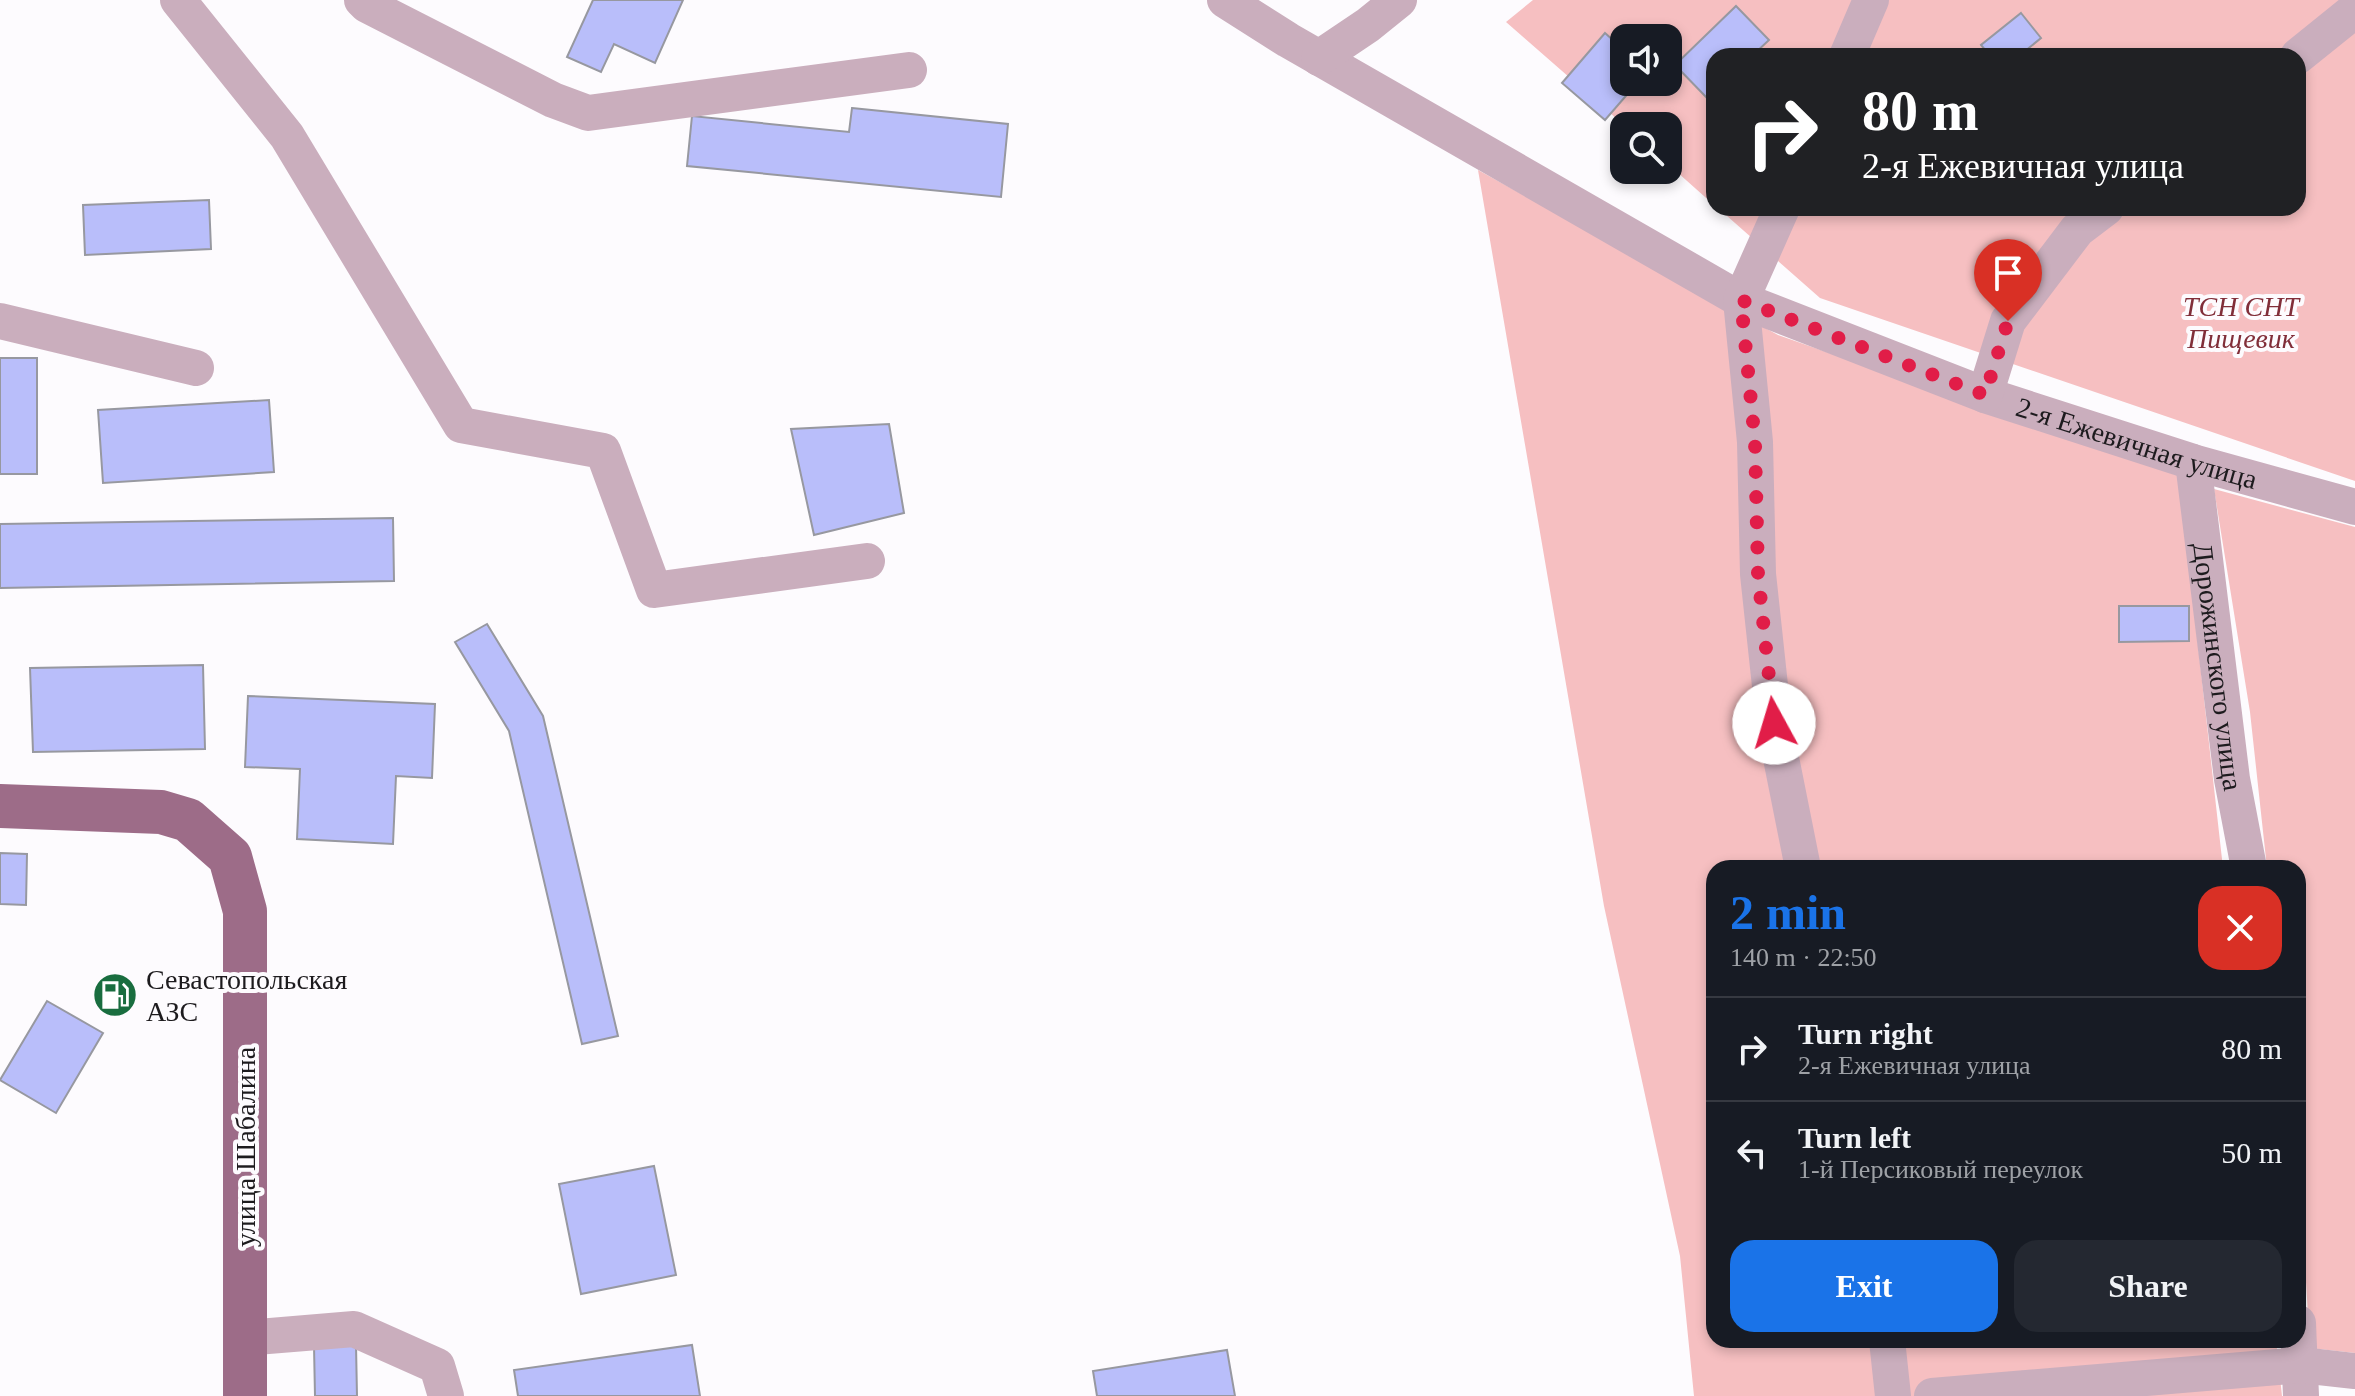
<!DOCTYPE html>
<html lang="en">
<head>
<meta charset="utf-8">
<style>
  body { margin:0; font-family:Georgia,serif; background:#242831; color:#f1f3f6; height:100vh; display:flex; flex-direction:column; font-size:30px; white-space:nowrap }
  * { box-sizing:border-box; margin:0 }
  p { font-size:26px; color:#9ea1a6 }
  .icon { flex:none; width:44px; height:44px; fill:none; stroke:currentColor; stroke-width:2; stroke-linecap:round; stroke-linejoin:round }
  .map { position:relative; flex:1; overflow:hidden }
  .details { position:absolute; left:1706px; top:860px; width:600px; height:488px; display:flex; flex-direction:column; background:#171b24; border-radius:24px; box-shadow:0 4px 12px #0003 }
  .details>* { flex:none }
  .hud { position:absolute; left:1706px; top:48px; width:600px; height:168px; border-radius:24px; box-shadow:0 4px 12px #0003; background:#202124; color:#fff; overflow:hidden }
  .buttons { position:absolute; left:1610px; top:24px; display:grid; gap:16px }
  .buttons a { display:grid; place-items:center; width:72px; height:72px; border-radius:16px; background:#171b24; box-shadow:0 4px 12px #0003; font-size:40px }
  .pin { position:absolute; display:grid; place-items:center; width:68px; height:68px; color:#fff; margin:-82px -34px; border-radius:50% 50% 50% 0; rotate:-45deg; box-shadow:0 0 8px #0007 }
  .pin .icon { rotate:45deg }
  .me { position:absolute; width:88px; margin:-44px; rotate:354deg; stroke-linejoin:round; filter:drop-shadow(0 0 6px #0008) }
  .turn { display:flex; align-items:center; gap:28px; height:168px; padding:0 24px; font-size:36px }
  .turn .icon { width:104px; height:104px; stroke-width:2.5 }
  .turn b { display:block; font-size:56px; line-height:68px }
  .round { display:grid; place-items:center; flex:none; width:84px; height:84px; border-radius:24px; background:#242831 }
  .overview { display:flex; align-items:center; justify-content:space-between; height:136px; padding:0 24px }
  h1 { font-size:48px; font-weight:800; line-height:60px; color:#1a73e8 }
  .button { display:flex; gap:16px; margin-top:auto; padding:16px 24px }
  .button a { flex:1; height:92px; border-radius:24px; background:#1a73e8; color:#fff; font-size:32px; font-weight:800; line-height:92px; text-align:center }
  .button a+a { background:#242831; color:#f1f3f6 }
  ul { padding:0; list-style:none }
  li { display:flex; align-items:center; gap:24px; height:104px; padding:0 24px; border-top:2px solid #363941 }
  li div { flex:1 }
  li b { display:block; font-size:30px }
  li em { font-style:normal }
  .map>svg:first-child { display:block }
  .green { fill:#f6bfc1; fill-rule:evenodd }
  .building { fill:#b9befa; stroke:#9798a0; stroke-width:2 }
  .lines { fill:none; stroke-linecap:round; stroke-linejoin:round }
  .minor { stroke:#caaebd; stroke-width:36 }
  .major { stroke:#9d6c88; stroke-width:44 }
  .route { stroke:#e11d48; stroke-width:14; stroke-dasharray:0 25.2 }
  .labels { text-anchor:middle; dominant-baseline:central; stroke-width:8; stroke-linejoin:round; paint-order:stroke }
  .park-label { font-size:28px; font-style:italic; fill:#812e39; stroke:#fdfbfe }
  .street-label { font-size:28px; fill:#1d1b1e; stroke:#fdfbfe }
  .poi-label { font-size:28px; fill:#1d1b1e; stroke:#fdfbfe; text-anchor:start }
</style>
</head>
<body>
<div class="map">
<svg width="2355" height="1396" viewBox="0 0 2355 1396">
  <rect width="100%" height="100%" fill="#fdfbfe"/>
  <path class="green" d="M1533 0H2355V481L1820 298 1718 208H2298V56H1714V205L1668 164V126H1625L1506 22ZM1624 38H1668V82H1624Z
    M1478 170 1778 335 2179 476 2223 868H1714V1340H2276L2282 1396H1694L1680 1256 1604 906Z
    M2214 489 2355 527V1353L2310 1348 2298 1150V868H2267L2250 712Z"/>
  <path class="building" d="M593 0H683L655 63 614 44 601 72 567 57Z
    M1736 6 1769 40 1752 56H1714V93L1708 99 1675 65Z
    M2021 13 2041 38 2019 56H1990L1981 45Z
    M1605 33 1624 50V82H1638L1605 120 1562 83Z
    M852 108 1008 124 1001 197 687 166 692 116 849 132Z
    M209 200 211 249 85 255 83 205Z
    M0 358H37V474H0Z
    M269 400 274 472 103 483 98 410Z
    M889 424 904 513 814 535 791 429Z
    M393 518 394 581 0 588V524Z
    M2119 606H2189V641L2119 642Z
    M487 624 543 716 618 1036 582 1044 509 731 455 642Z
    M203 665 205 749 33 752 30 668Z
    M248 696 435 704 432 778 396 776 393 844 297 839 300 769 245 767Z
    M0 853 27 854 26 905 0 904Z
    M47 1001 103 1033 56 1113 0 1080Z
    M654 1166 676 1275 581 1294 559 1184Z
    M356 1345 357 1396H315L314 1346Z
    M692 1345 700 1396H518L514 1370Z
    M1227 1350 1235 1396H1097L1093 1371Z"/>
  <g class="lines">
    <g class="minor">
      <path d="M178 0 287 136 461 425 603 451 654 590 867 561"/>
      <path d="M362 0 367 5 553 100 588 113 909 70"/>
      <path id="s1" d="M1225 0 1288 40 1741 300 1985 395 2193 462 2355 507"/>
      <path d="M1847 56 1871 0"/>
      <path d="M2298 56 2355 10"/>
      <path d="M1319 58 1368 25 1399 0"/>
      <path d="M1782 208 1741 300 1755 442 1758 574 1774 723 1803 868"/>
      <path d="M0 321 196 368"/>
      <path d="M1985 395 2008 321 2077 230 2106 208"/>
      <path id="s2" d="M2193 462 2232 779 2249 868"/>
      <path d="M2298 1323 2301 1396"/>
      <path d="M245 1338 354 1329 437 1366 446 1396"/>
      <path d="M1887 1340 1893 1396"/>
      <path d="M1932 1396 2301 1365 2355 1371"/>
    </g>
    <path class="major" d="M0 806 161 812 188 820 230 857 245 911V1396"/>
  </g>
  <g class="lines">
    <path class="route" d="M1774 723 1758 574 1755 442 1741 300 1985 395 2008 321"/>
  </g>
  <defs>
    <g id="fuel-disc" transform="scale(2.3)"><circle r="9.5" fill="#196d3f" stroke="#fdfbfe"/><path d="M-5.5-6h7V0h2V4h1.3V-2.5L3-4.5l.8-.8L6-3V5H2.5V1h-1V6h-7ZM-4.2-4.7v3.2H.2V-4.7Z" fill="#fff"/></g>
  </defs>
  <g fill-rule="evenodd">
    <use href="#fuel-disc" x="115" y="995"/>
  </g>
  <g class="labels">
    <g class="park-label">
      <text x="2241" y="306">ТСН СНТ<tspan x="2241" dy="32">Пищевик</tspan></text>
    </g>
    <g class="street-label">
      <text stroke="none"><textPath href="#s1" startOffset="1018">2-я Ежевичная улица</textPath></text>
      <text stroke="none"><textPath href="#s2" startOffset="206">Дорожинского улица</textPath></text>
      <text transform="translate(245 1147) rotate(-90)">улица Шабалина</text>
    </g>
    <g class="poi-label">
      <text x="146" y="979">Севастопольская<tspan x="146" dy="32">АЗС</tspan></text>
    </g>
  </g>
</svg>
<div class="buttons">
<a><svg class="icon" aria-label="sound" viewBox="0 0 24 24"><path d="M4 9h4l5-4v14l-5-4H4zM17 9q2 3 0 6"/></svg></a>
<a><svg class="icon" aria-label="search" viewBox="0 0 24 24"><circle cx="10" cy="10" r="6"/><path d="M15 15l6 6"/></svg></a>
</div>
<div class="pin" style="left:2008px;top:321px;background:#d93025"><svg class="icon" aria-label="arrive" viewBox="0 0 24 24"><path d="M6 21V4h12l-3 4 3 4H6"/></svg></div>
<svg class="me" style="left:1774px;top:723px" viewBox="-20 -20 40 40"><circle r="19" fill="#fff"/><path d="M0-13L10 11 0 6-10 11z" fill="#e11d48"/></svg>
<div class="hud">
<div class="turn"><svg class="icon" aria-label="right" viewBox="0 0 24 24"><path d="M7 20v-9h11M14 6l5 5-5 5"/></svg><div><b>80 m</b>2-я Ежевичная улица</div></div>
</div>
<section class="details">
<div class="overview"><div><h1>2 min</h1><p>140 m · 22:50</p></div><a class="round" style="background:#d93025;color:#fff"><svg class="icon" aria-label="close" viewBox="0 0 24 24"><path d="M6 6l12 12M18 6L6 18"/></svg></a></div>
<ul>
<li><svg class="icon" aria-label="right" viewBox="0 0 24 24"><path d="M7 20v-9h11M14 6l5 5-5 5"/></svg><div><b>Turn right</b><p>2-я Ежевичная улица</p></div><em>80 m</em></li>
<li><svg class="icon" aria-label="left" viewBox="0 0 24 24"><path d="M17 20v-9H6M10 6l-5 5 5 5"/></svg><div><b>Turn left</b><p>1-й Персиковый переулок</p></div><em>50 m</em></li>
</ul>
<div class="button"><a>Exit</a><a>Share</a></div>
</section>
</div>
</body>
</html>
